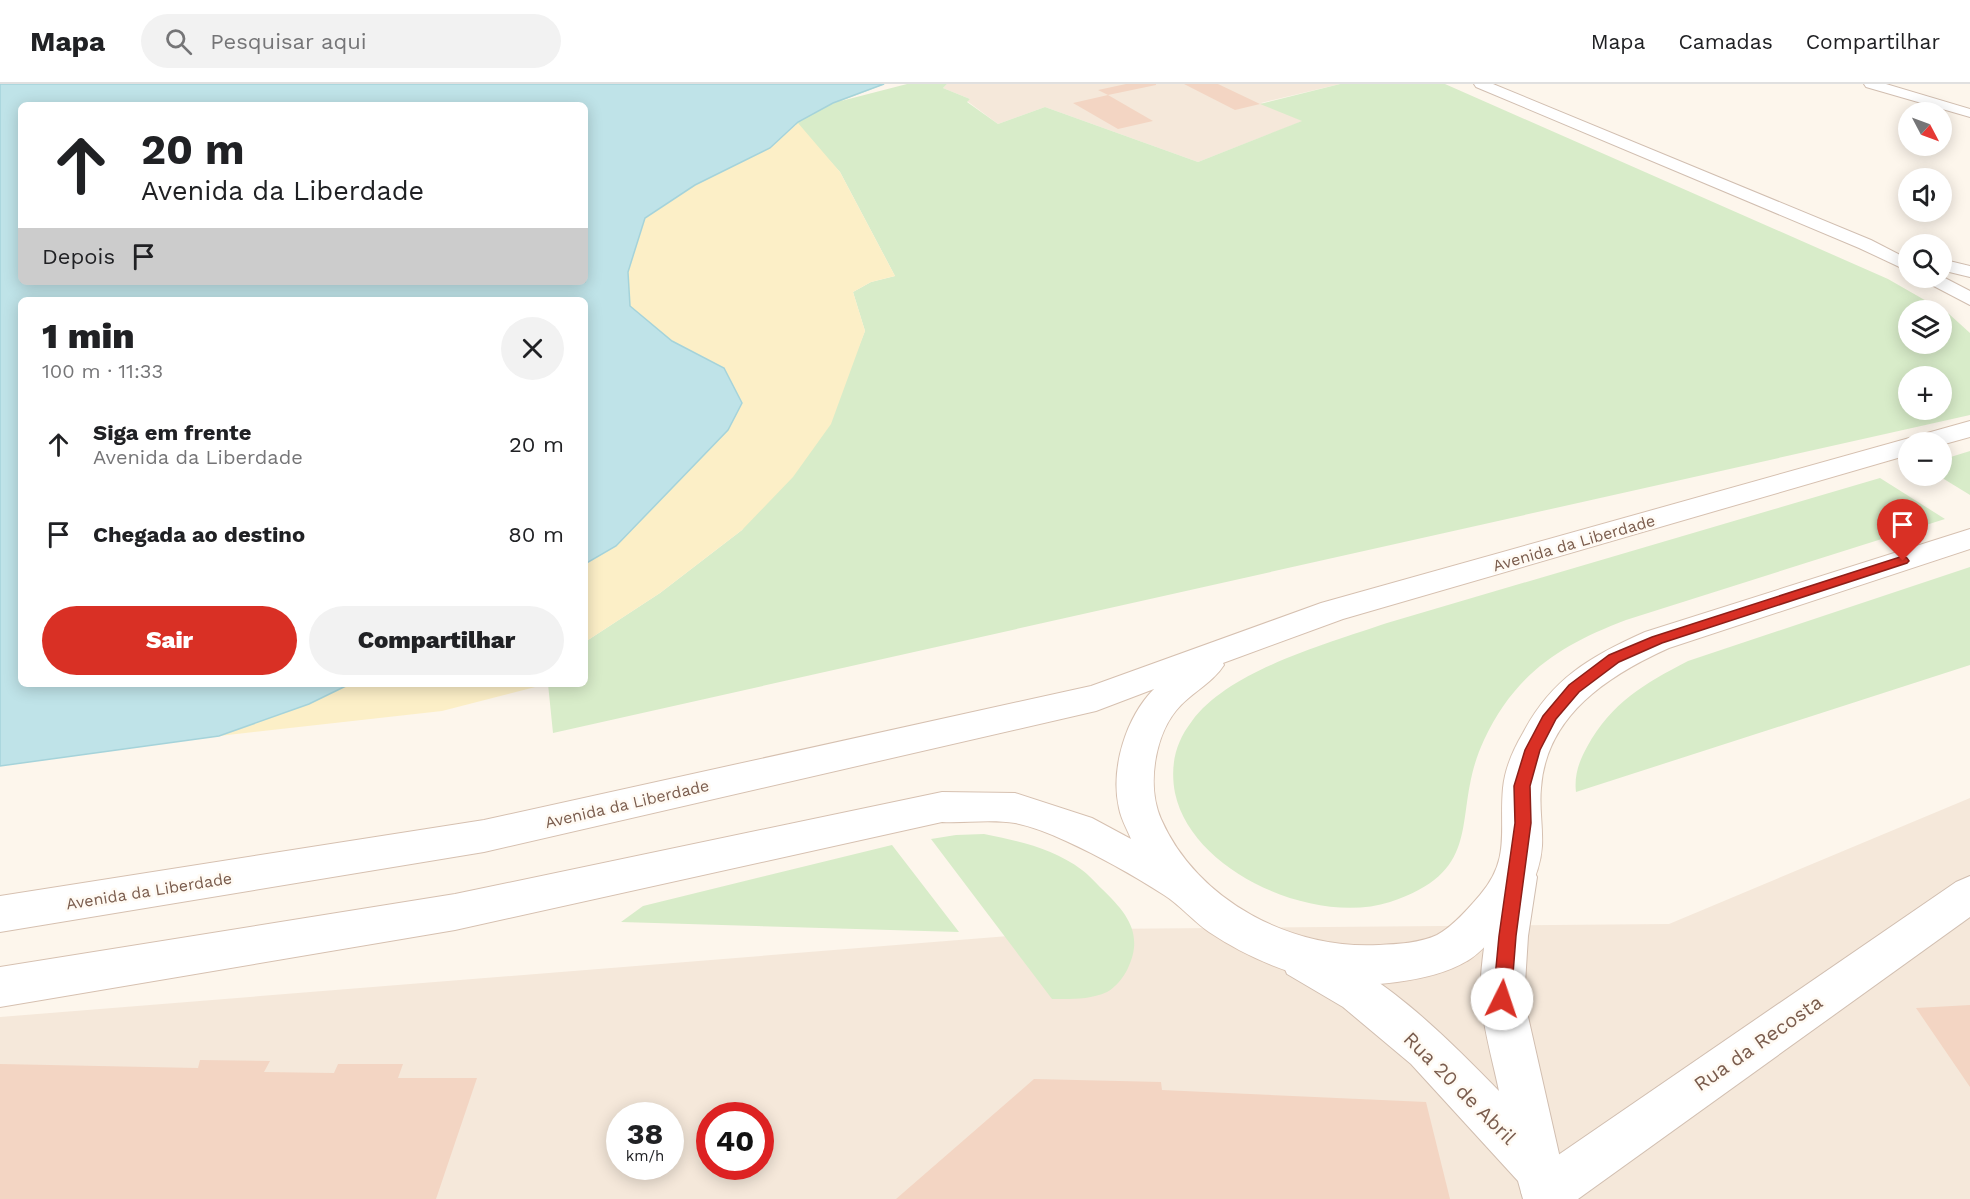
<!DOCTYPE html>
<html lang="pt">
<head>
<meta charset="utf-8">
<style>
  body { margin:0; font-family:"Work Sans",sans-serif; background:#f2f2f2; color:#202124; height:100vh; display:flex; flex-direction:column; font-size:22px; white-space:nowrap }
  * { box-sizing:border-box; margin:0 }
  p { font-size:20px; color:#757577 }
  .icon { flex:none; width:33px; height:33px; fill:none; stroke:currentColor; stroke-width:2; stroke-linecap:round; stroke-linejoin:round }
  .map { position:relative; flex:1; overflow:hidden }
  .sheet { position:absolute; left:18px; top:213px; width:570px; height:390px; display:flex; flex-direction:column; background:#fff; border-radius:9px; box-shadow:0 3px 15px #0003 }
  .sheet>* { flex:none }
  .hud { position:absolute; left:18px; top:18px; width:570px; height:183px; border-radius:9px; box-shadow:0 3px 15px #0003; background:#fff; color:#202124; overflow:hidden }
  .needle { width:39px; rotate:131deg }
  .fabs { position:absolute; left:1898px; top:18px; display:grid; gap:12px }
  .fabs a { display:grid; place-items:center; width:54px; height:54px; border-radius:50%; background:#fff; box-shadow:0 3px 15px #0003; font-size:30px }
  .speed { position:absolute; left:606px; top:1018px; display:flex; gap:12px; font-size:30px; font-weight:700; text-align:center }
  .speed>* { display:grid; place-content:center; width:78px; height:78px; border-radius:50%; background:#fff; box-shadow:0 3px 15px #0003; line-height:1 }
  .speed small { font-size:15px; font-weight:400 }
  .speed .limit { border:9px solid #d22; background:#fff; color:#111 }
  .pin { position:absolute; display:grid; place-items:center; width:51px; height:51px; color:#fff; margin:-62px -26px; border-radius:50% 50% 50% 0; rotate:-45deg; box-shadow:0 0 6px #0007 }
  .pin .icon { rotate:45deg }
  .me { position:absolute; width:66px; margin:-33px; rotate:4deg; stroke-linejoin:round; filter:drop-shadow(0 0 4px #0008) }
  .turn { display:flex; align-items:center; gap:21px; height:126px; padding:0 24px; font-size:27px }
  .turn .icon { width:78px; height:78px; stroke-width:2.5 }
  .turn b { display:block; font-size:42px; line-height:51px }
  .then { display:flex; align-items:center; height:57px; padding:0 24px; background:#0003; gap:12px; font-size:22px }
  .round { display:grid; place-items:center; flex:none; width:63px; height:63px; border-radius:32px; background:#f2f2f2 }
  .overview { display:flex; align-items:center; justify-content:space-between; height:102px; padding:0 24px }
  h1 { font-size:36px; font-weight:800; line-height:45px }
  .cta { display:flex; gap:12px; margin-top:auto; padding:12px 24px }
  .cta a { flex:1; height:69px; border-radius:36px; background:#d93025; color:#fff; font-size:24px; font-weight:800; line-height:69px; text-align:center }
  .cta a+a { background:#f2f2f2; color:#202124 }
  ul { padding:0; list-style:none }
  li { display:flex; align-items:center; gap:18px; height:90px; padding:0 24px }
  li div { flex:1 }
  li b { display:block; font-size:22px }
  li em { font-style:normal }
  header { display:flex; align-items:center; gap:36px; box-sizing:border-box; height:84px; padding:0 30px; background:#fff; border-bottom:2px solid #e0e0e0 }
  header strong { font-size:28px }
  nav { display:flex; gap:33px; margin-inline-start:auto; font-size:21px }
  .search { width:420px; height:54px; background:#f2f2f2; display:flex; align-items:center; gap:15px; box-sizing:border-box; padding:0 21px; border-radius:33px; color:#757577; font-size:22px }
  .map>svg:first-child { display:block }
  .residential { fill:#f5e8da; fill-rule:evenodd }
  .green { fill:#d8ecc9; fill-rule:evenodd }
  .sand { fill:#fcefc7 }
  .water { fill:#bfe3e8; stroke:#a5d3da; stroke-width:1.5; fill-rule:evenodd }
  .building { fill:#f3d5c3 }
  .lines { fill:none; stroke-linecap:round; stroke-linejoin:round }
  .service-casing { stroke:#d1beb0; stroke-width:2 }
  .minor-casing { stroke:#d1beb0; stroke-width:2 }
  .tertiary-casing { stroke:#d1beb0; stroke-width:2 }
  .secondary-casing { stroke:#d6c0b0; stroke-width:2 }
  .service { fill:#fff; fill-rule:evenodd }
  .minor { fill:#fff; fill-rule:evenodd }
  .tertiary { fill:#fff; fill-rule:evenodd }
  .secondary { fill:#fff; fill-rule:evenodd }
  .route { fill:#d93025; stroke:#8d1f18; stroke-width:1.5 }
  .labels { text-anchor:middle; dominant-baseline:central; stroke-width:5; stroke-linejoin:round; paint-order:stroke }
  .street-label { font-size:16px; fill:#7a5c4d; stroke:#fffaf3 }
  .near-street-label { font-size:20px; fill:#7a5c4d; stroke:#fffaf3 }
</style>
</head>
<body>
<header>
<strong>Mapa</strong>
<div class="search"><svg class="icon" aria-label="search" viewBox="0 0 24 24"><circle cx="10" cy="10" r="6"/><path d="M15 15l6 6"/></svg>Pesquisar aqui</div>
<nav><a>Mapa</a><a>Camadas</a><a>Compartilhar</a></nav>
</header>
<div class="map">
<svg width="1970" height="1115" viewBox="0 0 1970 1115">
  <rect width="100%" height="100%" fill="#fdf6ec"/>
  <path class="residential" d="M947 0H1340L1261 19 1303 37 1198 78 1045 23 998 40 967 17 970 15 943 4Z
    M1970 714V1115H0V933L1096 845 1669 840ZM620 1032H670V1083H620ZM710 1032H760V1083H710Z"/>
  <path class="green" d="M759 0H885L841 17 907 0H947L943 4 970 15 967 18 998 40 1045 23 1198 78 1302 37 1260 20 1340 0H1445L1888 195 1949 230 1970 249V331L553 649 548 600H585V558L660 509 742 446 851 282 865 247 853 208 871 198 895 192 840 88ZM1908 226H1941V260H1908ZM1908 292H1941V326H1908Z
    M1970 367V411L1939 392H1941V376Z
    M1880 394 1945 435 1626 536C1560 561 1515 590 1484 656 1449 730 1490 785 1390 818 1316 842 1192 789 1175 709 1170 682 1175 659 1192 637 1229 586 1329 559 1387 539Z
    M1970 483V581L1576 708C1574 692 1579 677 1587 663 1612 618 1644 600 1688 577Z
    M984 750C1018 757 1053 764 1082 786 1089 791 1096 799 1102 805 1127 829 1144 850 1128 884 1124 893 1115 904 1107 908 1089 916 1071 915 1052 915L931 755 956 751Z
    M892 761 959 848 621 838 643 822Z"/>
  <path class="sand" d="M798 39 840 88 895 192 871 198 853 208 865 247 831 340 793 393 742 446 660 509 585 558V480L616 462 728 346 742 319 724 284 672 257 630 222 628 188 645 134 695 101 770 64Z
    M350 600H547L442 627 219 652 309 620Z"/>
  <path class="water" d="M0 0H884L833 19 798 38 770 64 695 101 645 134 628 188 630 222 672 257 724 284 742 319 728 346 616 462 585 480V216H21V600H350L309 620 219 652 0 682ZM21 21H585V198H21Z"/>
  <path class="building" d="M1126 0H1156V1L1108 11 1098 6Z
    M1184 0H1218L1260 20 1235 26Z
    M1108 11 1153 37 1118 45 1073 19Z
    M1970 921V1003L1916 924Z
    M200 976 270 977 264 988 334 989 338 980H403L398 994H477L436 1115H0V980L198 984Z
    M1034 995 1161 998 1162 1006 1426 1018 1450 1115H896Z"/>
  <g class="lines">
    <g class="service-casing">
      <path id="service" d="M1474 0H1493L1871 156 1908 175V187L1859 164 1476 3Z
        M1864 0H1886L1970 25V33L1866 3Z
        M1941 175 1970 182V193L1941 186Z
        M1941 192 1970 207V221L1926 198 1923 194H1941Z"/>
    </g>
    <g class="minor-casing">
      <path id="minor" d="M1970 792V833L1578 1115H1524L1521 1108 1529 1091 1956 798Z"/>
    </g>
    <g class="tertiary-casing">
      <path id="tertiary" d="M1517 776 1531 781 1537 793 1528 852 1524 915 1562 1083 1573 1115H1523L1518 1097 1411 980 1343 923 1287 890 1281 876 1287 862 1302 857C1380 886 1442 949 1499 1007 1493 978 1484 947 1481 917 1478 890 1491 805 1503 781Z"/>
    </g>
    <g class="secondary-casing">
      <path id="secondary" d="M1970 337V353L1941 361V358H1908V371L1343 535 1223 579 1224 581C1214 597 1195 607 1181 621 1155 647 1146 701 1161 735 1197 817 1292 866 1379 861 1398 860 1420 859 1437 851 1452 843 1469 824 1480 811 1511 775 1499 747 1503 704 1505 684 1513 666 1523 649 1551 595 1591 572 1645 548L1970 445V465L1669 564C1609 591 1546 631 1541 704 1539 723 1543 743 1542 762 1540 795 1519 829 1496 851 1487 860 1478 871 1467 877 1447 889 1420 895 1397 898 1331 908 1263 884 1209 848 1193 837 1180 821 1164 811 1133 791 1099 772 1066 757 1051 750 1031 742 1015 739 992 735 965 739 942 738L455 846 0 923V883L455 810 942 708 1015 709 1092 734 1131 755C1127 745 1121 735 1119 724 1110 685 1126 633 1154 605L1096 627 484 768 0 848V812L484 736 1091 602 1321 519Z"/>
    </g>
    <use href="#service" class="service"/>
    <use href="#minor" class="minor"/>
    <use href="#tertiary" class="tertiary"/>
    <use href="#secondary" class="secondary"/>
  </g>
  <path class="route" d="M1903 472 1907 474 1909 477 1907 479 1662 559 1619 578 1579 608 1556 635 1540 666 1530 702 1531 739 1516 852 1511 915 1509 921 1502 923 1496 921 1493 915 1499 852 1515 739 1514 702 1525 666 1543 632 1569 601 1609 571 1652 553Z"/>
  <g class="labels">
    <g class="street-label">
      <text transform="translate(1574 459) rotate(-16)">Avenida da Liberdade</text>
      <text transform="translate(627 720) rotate(-13)">Avenida da Liberdade</text>
      <text transform="translate(149 807) rotate(-9)">Avenida da Liberdade</text>
    </g>
    <g class="near-street-label">
      <text transform="translate(1758 959) rotate(-35)">Rua da Recosta</text>
      <text transform="translate(1460 1004) rotate(45)">Rua 20 de Abril</text>
    </g>
  </g>
</svg>
<div class="fabs">
<a><svg class="needle" viewBox="-14 -14 28 28"><path d="M0-13l5 13h-10z" fill="#e53935"/><path d="M0 13l5-13h-10z" fill="#757577"/></svg></a>
<a><svg class="icon" aria-label="sound" viewBox="0 0 24 24"><path d="M4 9h4l5-4v14l-5-4H4zM17 9q2 3 0 6"/></svg></a>
<a><svg class="icon" aria-label="search" viewBox="0 0 24 24"><circle cx="10" cy="10" r="6"/><path d="M15 15l6 6"/></svg></a>
<a><svg class="icon" aria-label="layers" viewBox="0 0 24 24"><path d="M12 4l9 5-9 5-9-5zM3 14l9 5 9-5"/></svg></a>
<a>+</a>
<a>−</a>
</div>
<div class="speed"><div>38<small>km/h</small></div><div class="limit">40</div></div>
<div class="pin" style="left:1903px;top:477px;background:#d93025"><svg class="icon" aria-label="arrive" viewBox="0 0 24 24"><path d="M6 21V4h12l-3 4 3 4H6"/></svg></div>
<svg class="me" style="left:1502px;top:915px" viewBox="-20 -20 40 40"><circle r="19" fill="#fff"/><path d="M0-13L10 11 0 6-10 11z" fill="#d93025"/></svg>
<div class="hud">
<div class="turn"><svg class="icon" aria-label="ahead" viewBox="0 0 24 24"><path d="M12 20V5M6 11l6-6 6 6"/></svg><div><b>20 m</b>Avenida da Liberdade</div></div>
<div class="then">Depois<svg class="icon" aria-label="arrive" viewBox="0 0 24 24"><path d="M6 21V4h12l-3 4 3 4H6"/></svg></div>
</div>
<section class="sheet">
<div class="overview"><div><h1>1 min</h1><p>100 m · 11:33</p></div><a class="round"><svg class="icon" aria-label="close" viewBox="0 0 24 24"><path d="M6 6l12 12M18 6L6 18"/></svg></a></div>
<ul>
<li><svg class="icon" aria-label="ahead" viewBox="0 0 24 24"><path d="M12 20V5M6 11l6-6 6 6"/></svg><div><b>Siga em frente</b><p>Avenida da Liberdade</p></div><em>20 m</em></li>
<li><svg class="icon" aria-label="arrive" viewBox="0 0 24 24"><path d="M6 21V4h12l-3 4 3 4H6"/></svg><div><b>Chegada ao destino</b></div><em>80 m</em></li>
</ul>
<div class="cta"><a>Sair</a><a>Compartilhar</a></div>
</section>
</div>
</body>
</html>
